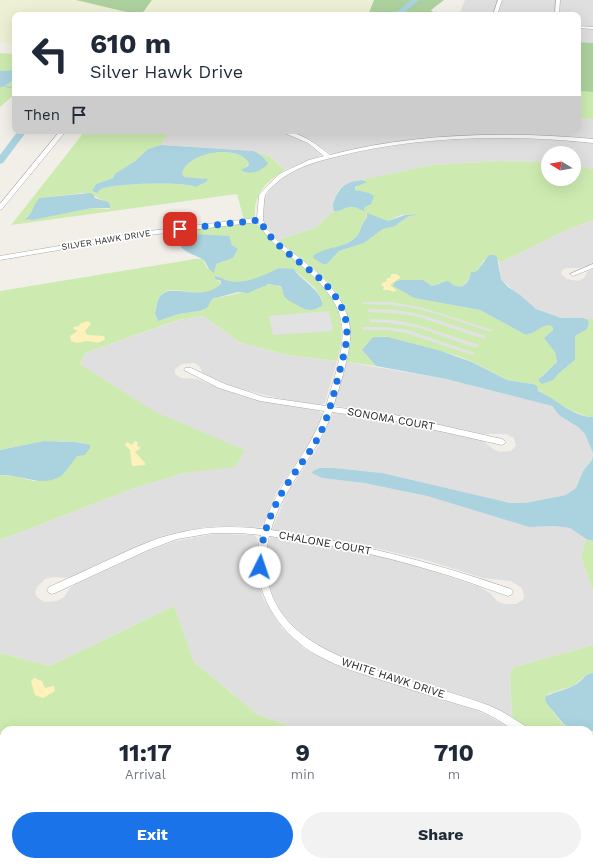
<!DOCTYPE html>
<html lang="en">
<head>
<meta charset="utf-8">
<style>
  body { margin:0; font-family:"Work Sans",sans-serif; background:#f2f2f3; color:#1f2937; height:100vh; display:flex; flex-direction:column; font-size:15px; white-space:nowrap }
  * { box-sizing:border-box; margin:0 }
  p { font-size:13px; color:#747a83 }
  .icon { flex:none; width:22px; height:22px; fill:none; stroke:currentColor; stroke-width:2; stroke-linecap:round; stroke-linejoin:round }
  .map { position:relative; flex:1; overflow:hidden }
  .panel { position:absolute; left:0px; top:726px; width:593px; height:140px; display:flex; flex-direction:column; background:#fff; border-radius:12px 12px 0 0; box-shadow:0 4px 16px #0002 }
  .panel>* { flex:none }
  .guide { position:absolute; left:12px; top:12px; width:569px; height:122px; border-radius:8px; box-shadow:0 4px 16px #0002; background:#fff; color:#1f2937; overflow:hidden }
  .needle { width:26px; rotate:281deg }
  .controls { position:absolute; left:541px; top:146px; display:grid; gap:8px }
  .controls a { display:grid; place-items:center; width:40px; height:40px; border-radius:50%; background:#fff; box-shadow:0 4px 16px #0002; font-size:20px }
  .pin { position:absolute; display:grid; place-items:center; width:34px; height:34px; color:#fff; margin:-17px; border-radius:8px; box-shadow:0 2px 6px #0006 }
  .me { position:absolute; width:44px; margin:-22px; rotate:4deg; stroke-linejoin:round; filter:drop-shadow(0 0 3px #0008) }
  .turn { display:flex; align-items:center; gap:14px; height:84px; padding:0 12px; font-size:18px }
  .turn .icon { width:52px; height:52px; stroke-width:2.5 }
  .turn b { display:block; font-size:28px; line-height:34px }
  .then { display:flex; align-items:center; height:38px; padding:0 12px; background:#0003; gap:8px; font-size:15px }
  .eta { display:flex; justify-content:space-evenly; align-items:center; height:68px; text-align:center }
  .eta b { font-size:24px; font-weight:700; line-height:28px }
  .cta { display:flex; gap:8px; margin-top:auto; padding:8px 12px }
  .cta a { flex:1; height:46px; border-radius:24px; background:#1a73e8; color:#fff; font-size:16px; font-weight:700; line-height:46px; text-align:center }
  .cta a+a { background:#f2f2f3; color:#1f2937 }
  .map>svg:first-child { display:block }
  .residential { fill:#e0dfdf }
  .farmland { fill:#eef0d5 }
  .grass { fill:#cdebb0; fill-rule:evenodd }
  .forest { fill:#add19e }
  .sand { fill:#fff1ba }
  .parking { fill:#e2e2e2 }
  .water { fill:#aad3df }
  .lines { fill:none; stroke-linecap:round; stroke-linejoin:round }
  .stream { stroke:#aad3df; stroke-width:1 }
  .river { fill:#aad3df; fill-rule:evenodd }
  .minor-casing { stroke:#a9a9a9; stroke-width:1 }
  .minor { fill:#fff; fill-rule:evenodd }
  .route { stroke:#1a73e8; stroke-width:7; stroke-dasharray:0 12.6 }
  .labels { text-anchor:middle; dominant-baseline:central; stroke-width:3.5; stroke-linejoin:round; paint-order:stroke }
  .far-street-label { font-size:9px; fill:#222; stroke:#fff }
  .street-label { font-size:11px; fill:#222; stroke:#fff }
</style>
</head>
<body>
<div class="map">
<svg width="593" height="866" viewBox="0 0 593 866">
  <rect width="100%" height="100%" fill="#f2efe9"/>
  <path class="residential" d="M465 0H593V43L578 42V15H459Z
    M578 118 593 119V139L522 135 395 142 331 154 311 140 289 131H578Z
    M168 131H277L304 141 322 155 285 170 269 156 254 151 161 145Z
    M490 138 561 140 593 142V169L574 165V153H548V162L500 161 432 165 346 184 339 189 337 193 333 205 334 211 315 228 278 240 272 234 264 221 263 202 269 190 274 184 289 173 312 162 351 153 388 146 434 141Z
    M593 220V263L580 268H566L562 270 561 274 567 279 578 281 584 278 587 272 593 269V319H565L542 312 529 305 501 279 499 263 564 231Z
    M203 316 241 343 288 355 337 361 325 403 321 405 282 399 236 388 203 374 200 367 195 363 182 364 175 369V374L181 378 197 379 238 395 262 401 317 410 322 413 320 423 311 441 276 493 263 525 259 528 237 526 206 527 169 534 70 577 65 578 54 577 45 579 37 587 35 593 37 597 44 602 57 601 64 597 70 588 76 584 145 552 175 541 215 534 254 535 258 539 256 555V576L264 600 282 628 304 648 319 657 349 670 472 709 485 714 513 730H298L257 714 194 662 174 606 50 666 0 653V540L137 487 184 473 235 466 244 450 155 413 80 364 85 353 179 320Z
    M346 362 446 379 552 406 560 416 578 427 585 434 592 447 593 453 592 460 583 471 576 488 571 492 566 495 525 503H510L481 497 382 473 334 468H319L322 478 364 483 427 496 529 527 554 526 570 528 586 539 581 557 593 590V645L514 667 510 675 512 717 479 701 336 655 312 641 296 628 282 613 273 596 266 570 267 550 270 537 356 551 402 561 480 587 490 593 497 601 504 604H516L523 600 524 596 522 588 511 581 483 578 426 560 358 544 272 530 287 494 319 445 331 416 334 413 376 418 445 431 482 440 493 449 500 452 511 451 516 446 514 438 506 434H484L401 417 336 406 334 404Z
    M589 743H593V823L589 809Z
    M589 854 593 866H489L488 862H589Z"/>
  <path class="farmland" d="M0 0H76L139 15H15V44L0 43Z
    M152 0H374L368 15H141Z"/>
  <path class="grass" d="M0 53 15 54V70L0 71Z
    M15 79V94L0 107V88L8 84Z
    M578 91 593 92V119L578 118V97L582 95Z
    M85 131H168L161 145 148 149 135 161 116 174 113 178 96 184 92 191 96 193C99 190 101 189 104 188 119 184 182 181 195 187L205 179 184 177 182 174C186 152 238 143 249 163L242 172 262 156 254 151 269 156 285 170C272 178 259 188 256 203 254 208 256 214 254 219L244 220 237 194 11 225ZM83 193C88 193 107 201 110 205L109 209 92 208 30 220 25 218 31 213 39 198Z
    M500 161 548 162V179H574V165L593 169V220L564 231 499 263 498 259 484 260 477 271H473C468 279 462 294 451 283H439L432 286C416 278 410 278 395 287L414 298 480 310 524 334C536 335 540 323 552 326L553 330 544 338 555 351 557 362 540 377 558 374 575 360V336L588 326 589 323 586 319H593V417C579 417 551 399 539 391 537 390 535 386 533 384L507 380 473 362 458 356 388 337C372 336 372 339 362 350L376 366 346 362C363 297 322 276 278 240L315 228 334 211C341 212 345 206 353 207 358 207 360 211 365 211L364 208 369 205 362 193 354 189 365 180H362L432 165ZM366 214 388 221 401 215 416 214 407 217 398 224 383 229 364 243 339 251 327 264H323L313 258C321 249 332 251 342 246 346 244 356 238 358 235 361 228 361 223 367 218Z
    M255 223C259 225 270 240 276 245 317 279 355 301 337 361L288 355 241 343 203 316 178 320 85 353 80 364 155 412 245 450 235 467 184 473 137 487 0 540V475L13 476 34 481 62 475 85 443 64 441H44L0 450V291L195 259H202L208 269 216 264 233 258 238 249 232 245 230 241 192 234 178 236 175 232ZM279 268 294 270 314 287 322 299 321 307C303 315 294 303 282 291V288L274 284 265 285 258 289 212 299 199 311 179 314 158 321 155 313C156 307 157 300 161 295 174 280 207 306 222 283L215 279V276C220 277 225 280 230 281 247 285 265 275 279 268Z
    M586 539 593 541V590L581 557Z
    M174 606 194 662 257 714 298 730H4V862H488L489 866H0V653L50 666Z
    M593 645V673C583 674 581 682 572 686 565 689 556 691 548 694L547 704C562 721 559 729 585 730H531L512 717 510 675 514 667Z"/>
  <path class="forest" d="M76 0H152L141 15H139Z
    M374 0H444L431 10 436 15H368Z
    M578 42 593 43V92L578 91Z"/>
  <path class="sand" d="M391 274H396L401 277 391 284V286L396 290 394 292 389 290H383L384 287 381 285 384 282 387 281 386 279 391 277Z
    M88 321 91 324 85 331 87 335 104 336 105 339C96 346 93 340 85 341 79 343 77 343 71 341L70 336 78 331 74 329 73 327 79 326 81 323Z
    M127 442 132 445 135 441 138 442 137 446 141 448 135 452 145 463V465L132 466 130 450 125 445Z
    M34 678 42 681 45 688 54 686 55 691 43 698 35 695 31 681Z"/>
  <path class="parking" d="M363 302H390L420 307 493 330 491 332 433 313 414 308 389 305 363 304Z
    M368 309 397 310 423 315 486 336 484 339 416 316 391 313 368 312Z
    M329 311 333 331 273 335 269 316Z
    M370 319 394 320 415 324 479 345 476 348 420 328 390 323 370 322Z
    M362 327H387L408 330 475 353 472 355 409 334 387 330H363Z"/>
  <path class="water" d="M15 70V79L8 84 0 88V71Z
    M161 145 254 151 262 156 268 163C264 171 249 176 241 170L248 166 249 163C238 143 186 152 182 174L184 177 208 179 206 182 195 187C182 181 119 184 104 188 101 189 99 190 97 193L92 191 96 184 113 178 115 174 135 161 148 149Z
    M362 180 367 182 355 187V190L369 193 374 196 371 204 364 208 365 211C360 211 358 207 353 207 345 206 341 212 334 211 332 206 333 203 335 199 340 185 348 182 362 180Z
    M89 193 93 194 95 198 108 202 110 205V208H92L32 220 25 219 31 213 34 206 39 198Z
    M367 213 388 221 405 215 418 214 407 217 395 226 383 229 364 243 339 251 327 264H323L313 258 314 255C327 246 344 249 356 237 361 233 360 224 367 218Z
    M192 234 229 236 232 245 238 249 233 258 216 264 214 273C206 268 207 262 202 259 190 252 178 252 178 236Z
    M489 255H494L497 257 501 279 508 287 520 295 536 309 561 318H583L588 320 589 323 587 329 575 336V360L558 374 553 380 542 384 538 380 557 362 555 352 544 338 553 330 552 326C540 323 536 336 524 334L480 310 414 298 393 286 395 282 401 280H423L432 286 447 281C451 282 452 285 456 286 465 289 470 279 471 272L477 271Z
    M279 268 294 269C300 280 325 292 322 306 310 313 305 310 293 303 286 299 283 297 282 288L280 286 269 284 248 293 238 292 212 299 207 308 199 311 179 314 158 321 155 313C156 308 157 302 159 298 169 280 200 304 221 284V281L215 279V276C220 277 225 280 230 281 245 285 266 274 279 268Z
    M375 337H388L441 351 472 362 507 380 533 384 537 386 538 391C555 398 573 417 593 417V453L585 434 578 427 560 416 552 406 446 379 376 366 362 350 372 338Z
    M44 441C59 442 75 440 90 445V448L85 455 77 456C74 460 65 473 61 476 42 488 21 474 0 475V450Z
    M593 454V541L586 539 570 528 554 526 529 527 427 496 364 483 322 478 312 473 313 471 319 468H334L382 473 510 503H525L566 495 576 488 583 471 592 460Z
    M593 673V731C571 728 569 733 554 712 550 707 545 704 545 697 555 691 568 690 578 683 585 678 583 675 593 673Z"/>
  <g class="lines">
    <path class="stream" d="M4 86 15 89"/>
    <path class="river" d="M411 0H419L401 15H393Z
      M18 131H27L3 163 0 164V155Z"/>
    <g class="minor-casing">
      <path id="minor" d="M498 0H502L497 15H493Z
        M556 0H560L559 15H555Z
        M447 13 453 14V15H445V14Z
        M578 26 593 27V29L578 28Z
        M60 131H66L2 209 0 210V204Z
        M280 131C299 131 315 143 330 155 412 133 509 131 593 139V143C513 134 413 136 335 157 314 162 291 169 275 184 272 187 266 192 265 195 264 199 263 216 263 219 265 232 279 242 288 249 314 269 346 293 350 328 352 350 340 385 333 407L395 415 502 439 506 442 502 445 395 421 332 412C318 455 283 486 271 530 353 542 433 562 511 589L513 592 511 595 508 596C482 587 456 577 430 570 378 554 324 544 269 536 266 549 266 562 267 575 275 641 351 662 404 679 432 687 460 695 488 705L501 711 527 727 528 730H514L493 717 481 711C451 702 421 693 391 683 366 675 340 668 317 655 275 631 247 584 261 535L240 533H213L177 539 148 550 55 593 52 594 49 593 47 590 49 587C69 578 89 569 110 559 132 549 154 538 178 533 206 526 234 526 263 529 275 485 310 454 324 411L260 401 219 388 184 370 185 368H191L225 384 264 397 326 406C347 336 358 312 296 261 282 250 266 239 258 222L141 236 0 260V256L141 232 257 218 259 195 279 174 309 160 324 156 308 143Z
        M593 264V268L573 276 570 274Z
        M589 827 593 828V851L589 850Z"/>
    </g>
    <use href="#minor" class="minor"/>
  </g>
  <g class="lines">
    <path class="route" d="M180 229 260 220C276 257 327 269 343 311 351 331 345 350 340 370 334 392 329 416 319 436 311 451 301 463 292 477 274 502 260 536 260 567"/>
  </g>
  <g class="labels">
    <g class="far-street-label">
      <text transform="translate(106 240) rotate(-9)">SILVER HAWK DRIVE</text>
    </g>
    <g class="street-label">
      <text transform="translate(391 419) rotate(10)">SONOMA COURT</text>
      <text transform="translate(325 543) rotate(10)">CHALONE COURT</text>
      <text transform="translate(393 678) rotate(18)">WHITE HAWK DRIVE</text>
    </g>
  </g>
</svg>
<div class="controls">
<a><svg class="needle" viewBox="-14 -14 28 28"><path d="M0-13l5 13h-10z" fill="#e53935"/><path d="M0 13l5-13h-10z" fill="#747a83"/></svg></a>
</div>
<div class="pin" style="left:180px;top:229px;background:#d93025"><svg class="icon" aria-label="arrive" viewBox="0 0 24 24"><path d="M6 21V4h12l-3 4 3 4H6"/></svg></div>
<svg class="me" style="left:260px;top:567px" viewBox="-20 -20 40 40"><circle r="19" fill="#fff"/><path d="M0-13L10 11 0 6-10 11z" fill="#1a73e8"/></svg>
<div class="guide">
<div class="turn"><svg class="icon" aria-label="left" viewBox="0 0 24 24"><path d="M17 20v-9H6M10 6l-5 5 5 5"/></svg><div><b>610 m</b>Silver Hawk Drive</div></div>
<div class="then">Then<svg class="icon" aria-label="arrive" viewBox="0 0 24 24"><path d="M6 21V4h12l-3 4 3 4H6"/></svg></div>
</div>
<section class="panel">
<div class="eta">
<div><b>11:17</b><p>Arrival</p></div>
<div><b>9</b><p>min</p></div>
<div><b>710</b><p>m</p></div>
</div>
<div class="cta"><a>Exit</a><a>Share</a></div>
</section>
</div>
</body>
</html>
